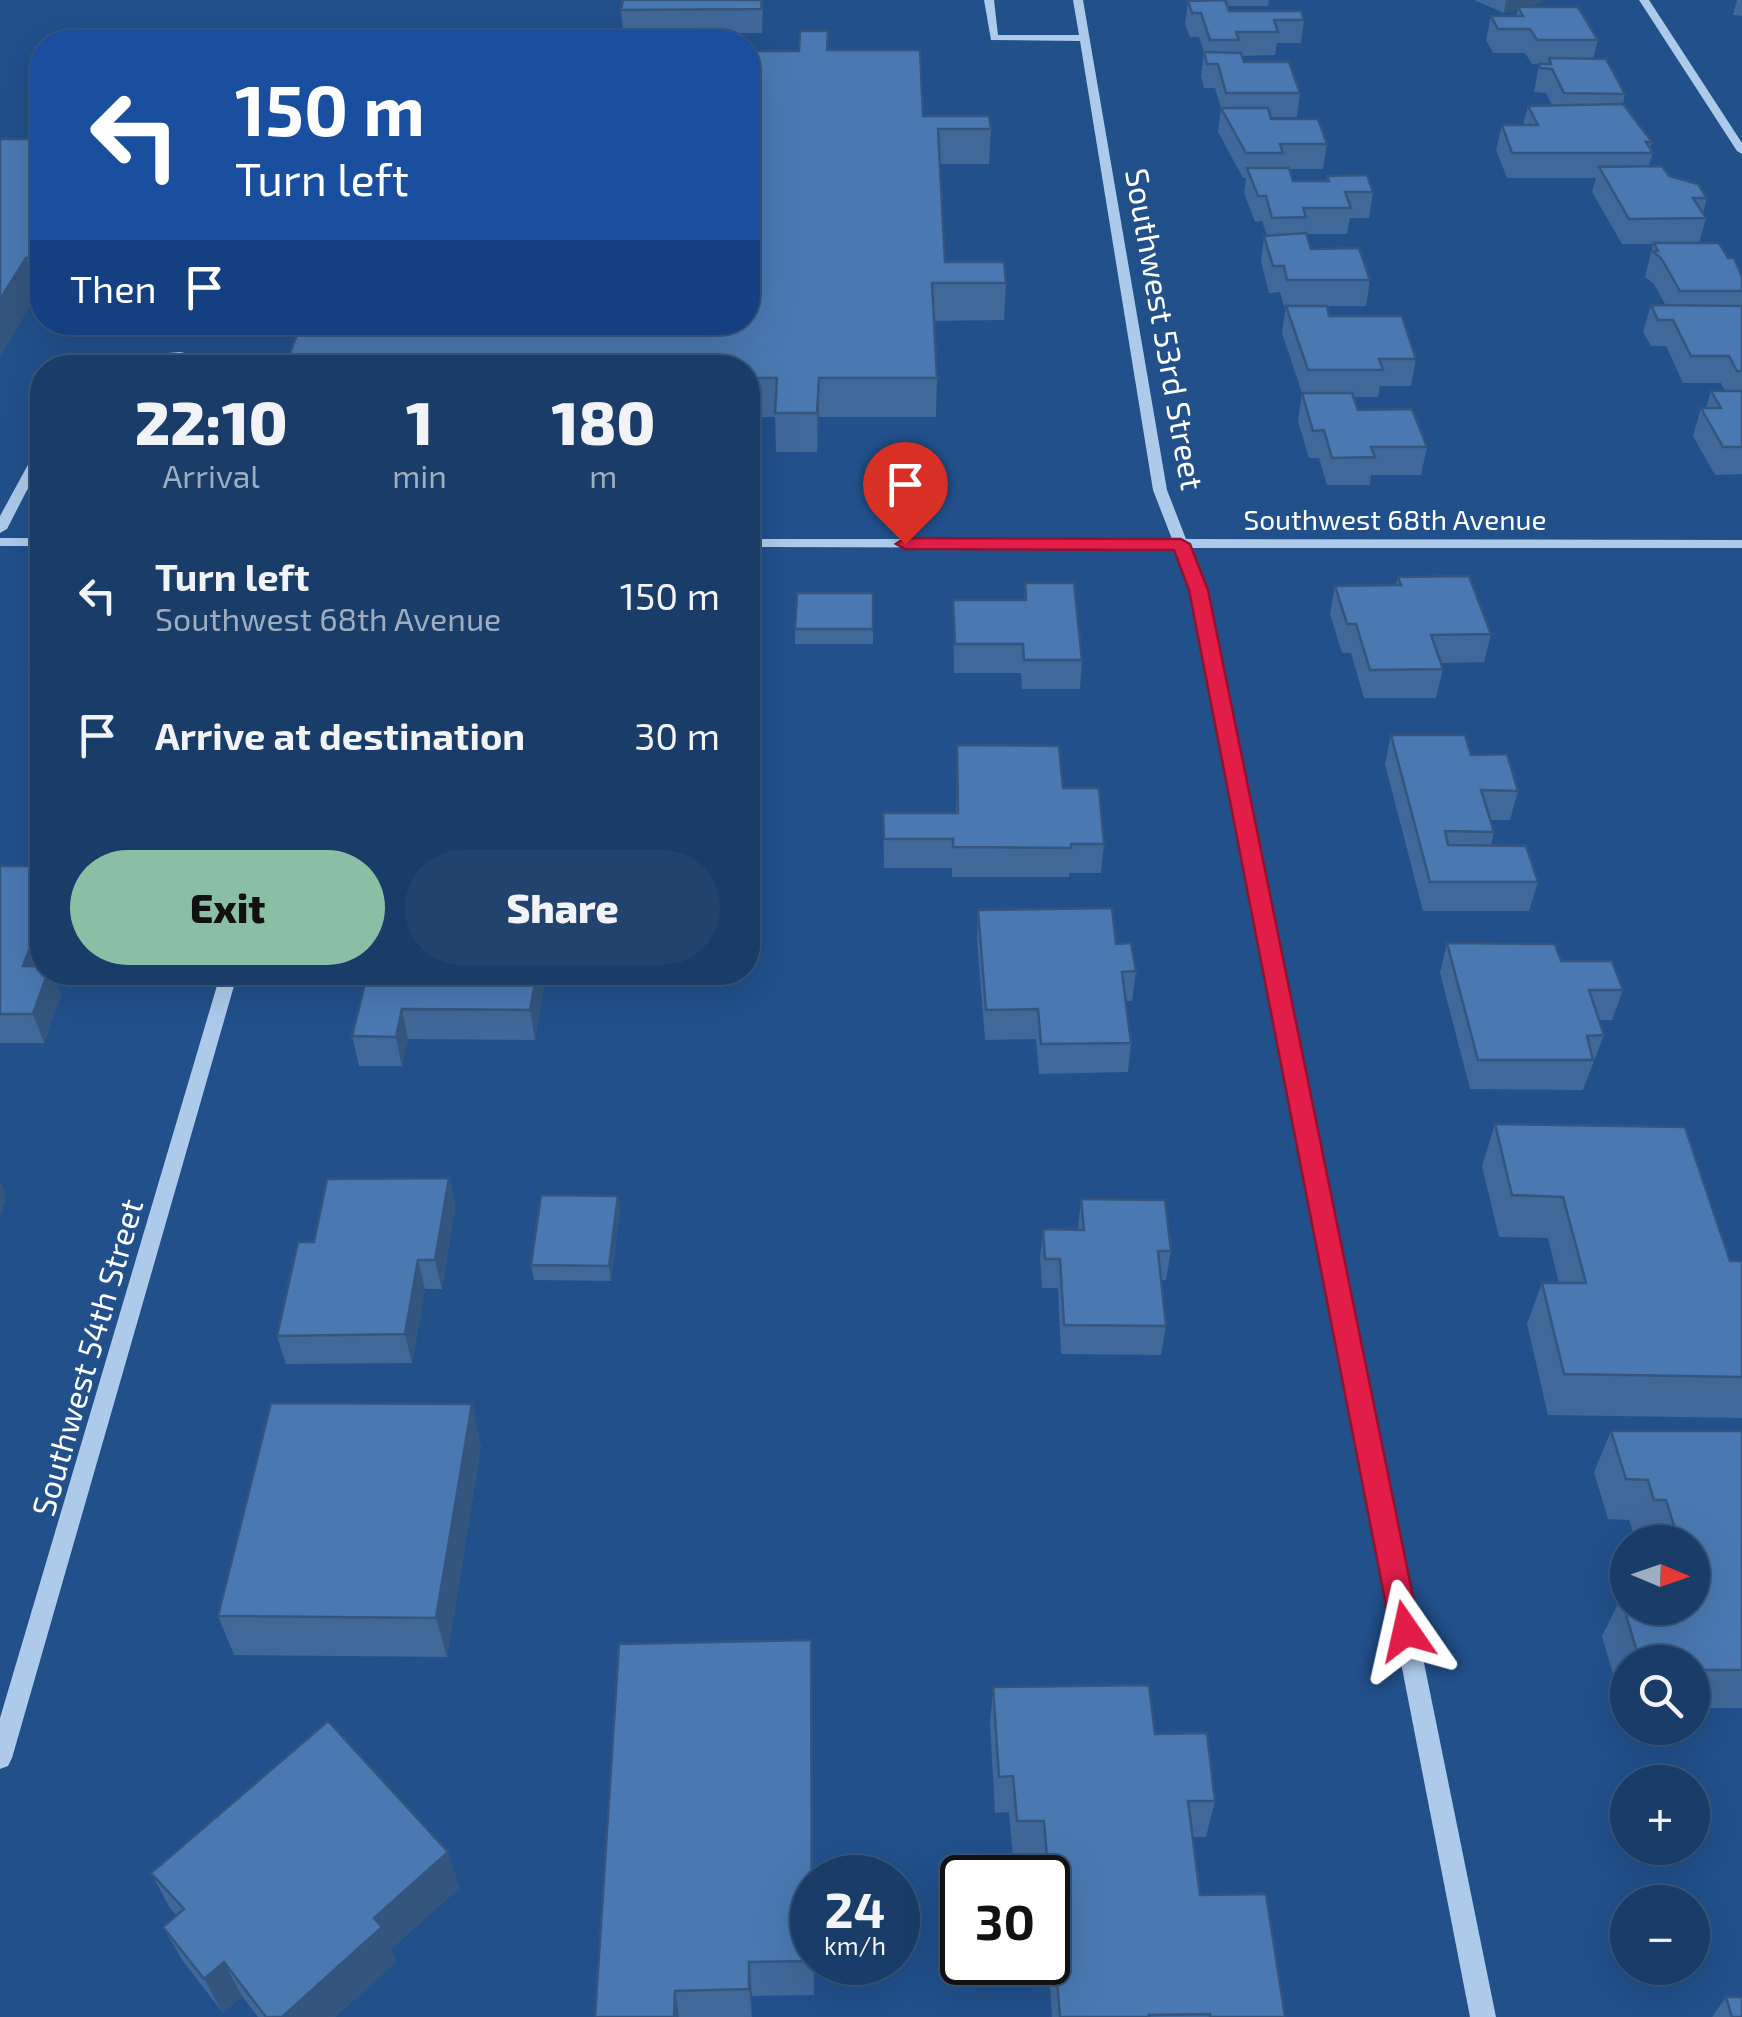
<!DOCTYPE html>
<html lang="en">
<head>
<meta charset="utf-8">
<style>
  body { margin:0; font-family:"Exo 2",sans-serif; background:#22436e; color:#f1f3f6; height:100vh; display:flex; flex-direction:column; font-size:38px; white-space:nowrap }
  * { box-sizing:border-box; margin:0 }
  p { font-size:32px; color:#9fadc0 }
  .icon { flex:none; width:55px; height:55px; fill:none; stroke:currentColor; stroke-width:2; stroke-linecap:round; stroke-linejoin:round }
  .map { position:relative; flex:1; overflow:hidden }
  .sheet { position:absolute; left:30px; top:355px; width:730px; height:630px; display:flex; flex-direction:column; background:#193c68; border-radius:40px; box-shadow:0 10px 40px #0002,0 0 0 2px #37567c }
  .sheet>* { flex:none }
  .top-card { position:absolute; left:30px; top:30px; width:730px; height:305px; border-radius:40px; box-shadow:0 10px 40px #0002,0 0 0 2px #37567c; background:#1a4fa0; color:#fff; overflow:hidden }
  .needle { width:65px; rotate:92deg }
  .buttons { position:absolute; left:1610px; top:1525px; display:grid; gap:20px }
  .buttons a { display:grid; place-items:center; width:100px; height:100px; border-radius:50%; background:#193c68; box-shadow:0 10px 40px #0002,0 0 0 2px #37567c; font-size:50px }
  .speed { position:absolute; left:790px; top:1855px; display:flex; gap:20px; font-size:50px; font-weight:700; text-align:center }
  .speed>* { display:grid; place-content:center; width:130px; height:130px; border-radius:50%; background:#193c68; box-shadow:0 10px 40px #0002,0 0 0 2px #37567c; line-height:1 }
  .speed small { font-size:25px; font-weight:400 }
  .speed .limit { border:5px solid #111; border-radius:15px; background:#fff; color:#111 }
  .pin { position:absolute; display:grid; place-items:center; width:85px; height:85px; color:#fff; margin:-102px -42px; border-radius:50% 50% 50% 0; rotate:-45deg; box-shadow:0 0 10px #0007 }
  .pin .icon { rotate:45deg }
  .me { position:absolute; width:110px; margin:-55px; rotate:349deg; stroke-linejoin:round; filter:drop-shadow(0 0 8px #0008) }
  .turn { display:flex; align-items:center; gap:35px; height:210px; padding:0 40px; font-size:45px }
  .turn .icon { width:130px; height:130px; stroke-width:2.5 }
  .turn b { display:block; font-size:70px; line-height:85px }
  .then { display:flex; align-items:center; height:95px; padding:0 40px; background:#0003; gap:20px; font-size:38px }
  .eta { display:flex; justify-content:space-evenly; align-items:center; height:170px; text-align:center }
  .eta b { font-size:60px; font-weight:800; line-height:70px }
  .action { display:flex; gap:20px; margin-top:auto; padding:20px 40px }
  .action a { flex:1; height:115px; border-radius:60px; background:#8abfa5; color:#111; font-size:40px; font-weight:800; line-height:115px; text-align:center }
  .action a+a { background:#22436e; color:#f1f3f6 }
  ul { padding:0; list-style:none }
  li { display:flex; align-items:center; gap:30px; height:140px; padding:0 40px }
  li div { flex:1 }
  li b { display:block; font-size:38px }
  li em { font-style:normal }
  .map>svg:first-child { display:block }
  .lines { fill:none; stroke-linecap:round; stroke-linejoin:round }
  .minor { fill:#aecaeb; fill-rule:evenodd }
  .wall { fill:#406899 }
  .shaded-wall { fill:#34557d }
  .building { fill:#4a79b2; stroke:#34557d; stroke-width:2.5 }
  .route { fill:#e11d48; stroke:#92132f; stroke-width:2.5 }
  .labels { text-anchor:middle; dominant-baseline:central; stroke-width:8; stroke-linejoin:round; paint-order:stroke }
  .far-street-label { font-size:28px; fill:#fff; stroke:#21508b }
  .street-label { font-size:32px; fill:#fff; stroke:#21508b }
</style>
</head>
<body>
<div class="map">
<svg width="1742" height="2017" viewBox="0 0 1742 2017">
  <rect width="100%" height="100%" fill="#21508b"/>
  <g class="lines">
    <path class="minor" d="M984 0H994L998 35H1079L1073 0H1083L1167 490 1186 539 1742 540V548H1189L1206 590 1496 2017H1470L1192 590 1176 548 748 547V539H1172L1153 490 1080 41 991 40Z
      M1639 0H1649L1742 143V154L1737 151Z
      M180 352 213 359 228 368 164 359 119 368H99L133 356Z
      M42 446V461L7 529 0 533V516L36 450Z
      M0 538H42V546H0Z
      M221 972H238L12 1758 8 1766 0 1769V1718Z"/>
  </g>
  <path class="wall" d="M623 0H763L762 33H623L621 10Z
    M1195 0H1269L1268 6H1227L1229 11 1304 20 1301 43H1277L1275 55 1242 56 1244 62 1300 93 1297 117H1271V119L1327 144 1323 169H1289L1293 181H1326L1327 176 1373 192 1369 218H1350L1347 234H1306L1311 249 1370 280 1366 306H1284L1280 292 1269 293 1261 262 1264 236H1267L1262 221 1255 222 1244 193 1246 178H1243L1218 132 1221 108 1215 88H1204L1201 76 1204 52 1199 37H1190L1185 24 1188 1Z
    M1474 0H1543L1542 2 1524 7 1598 40 1593 59 1625 94 1623 104 1652 142 1650 148 1653 153 1649 166 1707 198 1703 213 1706 218 1699 243 1742 277V474L1715 475 1693 436 1701 408H1706L1711 391H1725L1721 383H1683L1666 346H1651L1643 332 1651 305 1666 306 1654 284 1645 277 1653 244H1622L1592 192 1596 178H1507L1496 150 1502 125H1523L1528 106 1552 105 1546 93 1534 92 1539 64H1547H1532L1525 53H1493L1486 40 1491 16H1516L1518 9 1504 13Z
    M1737 0H1742V16L1733 15Z
    M828 50 923 116 991 129 989 164H940L945 262 1006 283 1004 320 934 321 937 378 936 417H819L817 452H776L775 417H748V368Z
    M42 139V295H36L0 356Z
    M1286 306 1329 316 1416 359 1411 386H1380L1378 397H1354L1358 410 1427 447 1421 475H1371L1370 485H1327L1319 458H1309L1298 421 1302 393 1282 333Z
    M1398 577 1491 634 1484 662 1441 663 1443 669 1436 698H1364L1351 653H1342L1330 614 1335 586 1396 585Z
    M1025 583 1082 660 1080 689H1022L1021 673H954L953 600H1024Z
    M873 593V644H795V629Z
    M42 637V697H38L28 668Z
    M1391 735 1471 755 1518 791 1510 820H1490L1494 832 1491 845 1538 882 1529 911H1423L1385 764Z
    M957 745 1063 788 1104 844 1101 873H1069V877H952V868H884L883 813H956Z
    M0 866H42V972L53 974 61 995 44 1043H0Z
    M978 910 1116 944 1136 971 1132 1001H1126L1131 1043 1128 1072 1039 1074 1036 1039 985 1040 977 939Z
    M1447 943 1623 990 1612 1020H1599L1604 1035 1583 1090 1470 1089 1440 973Z
    M368 972H561L546 973 535 1040 408 1039 402 1066H359L352 1036Z
    M1495 1124 1730 1261H1742V1418L1548 1415 1527 1324 1542 1283H1559L1548 1238 1499 1237 1482 1166Z
    M449 1178 455 1207 442 1289H425L412 1363 286 1364 277 1336 314 1242Z
    M618 1196 620 1211 611 1281 534 1280 531 1265Z
    M1081 1199 1171 1251 1166 1280H1161L1166 1326 1161 1355 1061 1354 1058 1288H1042L1040 1258 1043 1229 1078 1230Z
    M1611 1431H1742V1708H1692V1662H1628V1709H1623L1602 1636 1621 1598 1692 1608V1542H1648L1647 1540H1636L1629 1520 1608 1519 1594 1472Z
    M481 1445 447 1657 234 1655 218 1616Z
    M811 1640 814 1995 752 1996V2017H595Z
    M993 1687 1155 1734 1215 1801 1206 1837H1192L1200 1895 1285 2017H1052L1048 1956V1878H1041L1040 1856 1013 1857 1009 1812 995 1813 990 1725Z
    M448 1852 459 1888 391 1949 396 1962 335 2017H258L242 1996 223 2013 183 1961 163 1927 177 1916 170 1908 151 1873Z
    M1726 1997 1742 2017H1712Z"/>
  <path class="shaded-wall" d="M1506 0H1543L1542 2 1504 13Z
    M26 258 36 295 0 356V299Z
    M819 378V417L817 452V413Z
    M29 950 40 980 23 966Z
    M48 972H54L61 995 44 1043 33 1014Z
    M537 972 546 973 535 1040 530 1010Z
    M402 1009 408 1039 402 1066 396 1037Z
    M449 1178 455 1207 442 1289 435 1260Z
    M0 1180 7 1197 0 1218Z
    M618 1196 620 1211 611 1281 609 1266Z
    M418 1260 425 1289 412 1363 405 1334Z
    M472 1404 481 1445 447 1657 436 1618Z
    M811 1640 812 1679V1962L814 1995 812 1961Z
    M448 1852 459 1888 391 1949 396 1962 335 2017H282L374 1918Z
    M224 1962 242 1996 223 2013 204 1979Z
    M749 1962 752 1996V2017L749 1989Z
    M675 1991 679 2017H674Z"/>
  <path class="building" d="M623 0H762L761 9 621 10Z
    M1225 0 1229 11H1301L1304 20H1274L1278 32H1236L1239 40H1210L1201 13H1192L1188 1Z
    M1518 7H1578L1598 40H1537L1530 29H1498L1491 16H1523Z
    M572 31 569 41H706V42H539L542 32Z
    M800 31H828L827 50H920L923 116H989L991 129H938L945 262H1004L1006 283H932L937 378H819L817 413H775L777 378H748V368H284L302 322H748V51H799Z
    M1204 52 1241 53 1244 62H1289L1300 93H1226L1218 64H1207Z
    M1549 58 1606 59 1625 94 1564 93 1552 69 1540 68 1539 64H1551Z
    M1623 104 1652 142H1646L1653 153H1512L1502 125H1538L1528 106Z
    M1221 108H1268L1271 119H1318L1327 144H1280L1283 153H1246Z
    M0 139H42V258H26L0 299Z
    M1662 166 1669 176 1698 184 1707 198H1693L1706 218 1629 219 1599 167Z
    M1247 168H1289L1293 181H1329L1327 176 1367 175 1373 192H1345L1351 208H1303L1306 217 1272 218 1266 196H1258Z
    M1306 233 1311 249 1359 248 1370 280H1287L1284 266H1273L1264 236Z
    M1654 243H1719L1728 258H1734L1742 277V291H1680L1661 258 1652 251H1658Z
    M1651 305 1742 306V371H1737L1729 356H1691L1673 320H1658Z
    M1286 306H1327L1329 316H1402L1416 359H1379L1383 370H1308Z
    M1711 391H1742V447H1723L1701 408H1721Z
    M1302 393H1352L1358 410 1412 409 1427 447H1371L1375 457 1332 458 1324 430 1313 431Z
    M1469 576 1491 634 1431 635 1443 669 1370 670 1356 624H1347L1335 586 1401 585 1398 577Z
    M1025 583H1074L1082 660H1024L1023 644H955L953 600H1026Z
    M797 593H873V629H795Z
    M42 637V668H28Z
    M1391 735H1465L1471 755 1507 754 1518 791 1481 790 1494 832 1445 831 1448 845 1526 846 1538 882H1430Z
    M957 745 1059 746 1063 788H1099L1104 844H1071V848L953 847V839H884L883 813H958Z
    M0 866H42V944L40 950H29L23 966H42V972H48L33 1014H0Z
    M1112 908 1116 944 1131 943 1136 971 1122 972 1131 1043 1041 1044 1038 1009 986 1010 978 910Z
    M1447 943 1555 944 1561 961H1612L1623 990H1589L1604 1035 1587 1036 1593 1060H1478Z
    M368 972H537L530 1010 402 1009 396 1037 352 1036Z
    M1495 1124 1685 1127 1730 1261H1742V1377L1564 1374 1542 1283H1586L1563 1197 1512 1195Z
    M449 1178 435 1260H418L405 1334 277 1336 298 1242H314L327 1179Z
    M541 1195 618 1196 609 1266 531 1265Z
    M1081 1199 1165 1200 1171 1251H1158L1166 1326 1064 1325 1060 1259H1045L1043 1229 1084 1230Z
    M271 1403 472 1404 436 1618 218 1616Z
    M1611 1431H1742V1670H1692V1662H1640L1621 1598H1628V1608H1692V1598H1696L1692 1586V1542H1679L1666 1500H1654L1648 1480 1626 1479Z
    M811 1640 812 1961 749 1962V1989L675 1991 674 2017H595L619 1644Z
    M1149 1685 1155 1734 1207 1733 1215 1801H1188L1200 1895 1266 1894 1285 2017H1210V2014L1149 2015 1150 2017H1060L1044 1821H1017L1013 1776 999 1777 993 1687Z
    M328 1721 448 1852 374 1918 382 1927 282 2017H266L224 1962 204 1979 163 1927 184 1909 151 1873Z
    M1726 1997H1742V2017H1732Z"/>
  <path class="route" d="M1181 539 1190 544 1208 590 1420 1631 1416 1641 1406 1645 1395 1641 1391 1631 1189 590 1174 550 905 549 896 544 905 538Z"/>
  <g class="labels">
    <g class="far-street-label">
      <text x="1395" y="519">Southwest 68th Avenue</text>
    </g>
    <g class="street-label">
      <text transform="translate(1166 329) rotate(80)">Southwest 53rd Street</text>
      <text transform="translate(86 1357) rotate(-74)">Southwest 54th Street</text>
    </g>
  </g>
</svg>
<div class="buttons">
<a><svg class="needle" viewBox="-14 -14 28 28"><path d="M0-13l5 13h-10z" fill="#e53935"/><path d="M0 13l5-13h-10z" fill="#9fadc0"/></svg></a>
<a><svg class="icon" aria-label="search" viewBox="0 0 24 24"><circle cx="10" cy="10" r="6"/><path d="M15 15l6 6"/></svg></a>
<a>+</a>
<a>−</a>
</div>
<div class="speed"><div>24<small>km/h</small></div><div class="limit">30</div></div>
<div class="pin" style="left:905px;top:544px;background:#d93025"><svg class="icon" aria-label="arrive" viewBox="0 0 24 24"><path d="M6 21V4h12l-3 4 3 4H6"/></svg></div>
<svg class="me" style="left:1406px;top:1631px" viewBox="-20 -20 40 40"><path d="M0-17L14 15 0 8-14 15z" fill="#e11d48" stroke="#fff" stroke-width="4"/></svg>
<div class="top-card">
<div class="turn"><svg class="icon" aria-label="left" viewBox="0 0 24 24"><path d="M17 20v-9H6M10 6l-5 5 5 5"/></svg><div><b>150 m</b>Turn left</div></div>
<div class="then">Then<svg class="icon" aria-label="arrive" viewBox="0 0 24 24"><path d="M6 21V4h12l-3 4 3 4H6"/></svg></div>
</div>
<section class="sheet">
<div class="eta">
<div><b>22:10</b><p>Arrival</p></div>
<div><b>1</b><p>min</p></div>
<div><b>180</b><p>m</p></div>
</div>
<ul>
<li><svg class="icon" aria-label="left" viewBox="0 0 24 24"><path d="M17 20v-9H6M10 6l-5 5 5 5"/></svg><div><b>Turn left</b><p>Southwest 68th Avenue</p></div><em>150 m</em></li>
<li><svg class="icon" aria-label="arrive" viewBox="0 0 24 24"><path d="M6 21V4h12l-3 4 3 4H6"/></svg><div><b>Arrive at destination</b></div><em>30 m</em></li>
</ul>
<div class="action"><a>Exit</a><a>Share</a></div>
</section>
</div>
</body>
</html>
